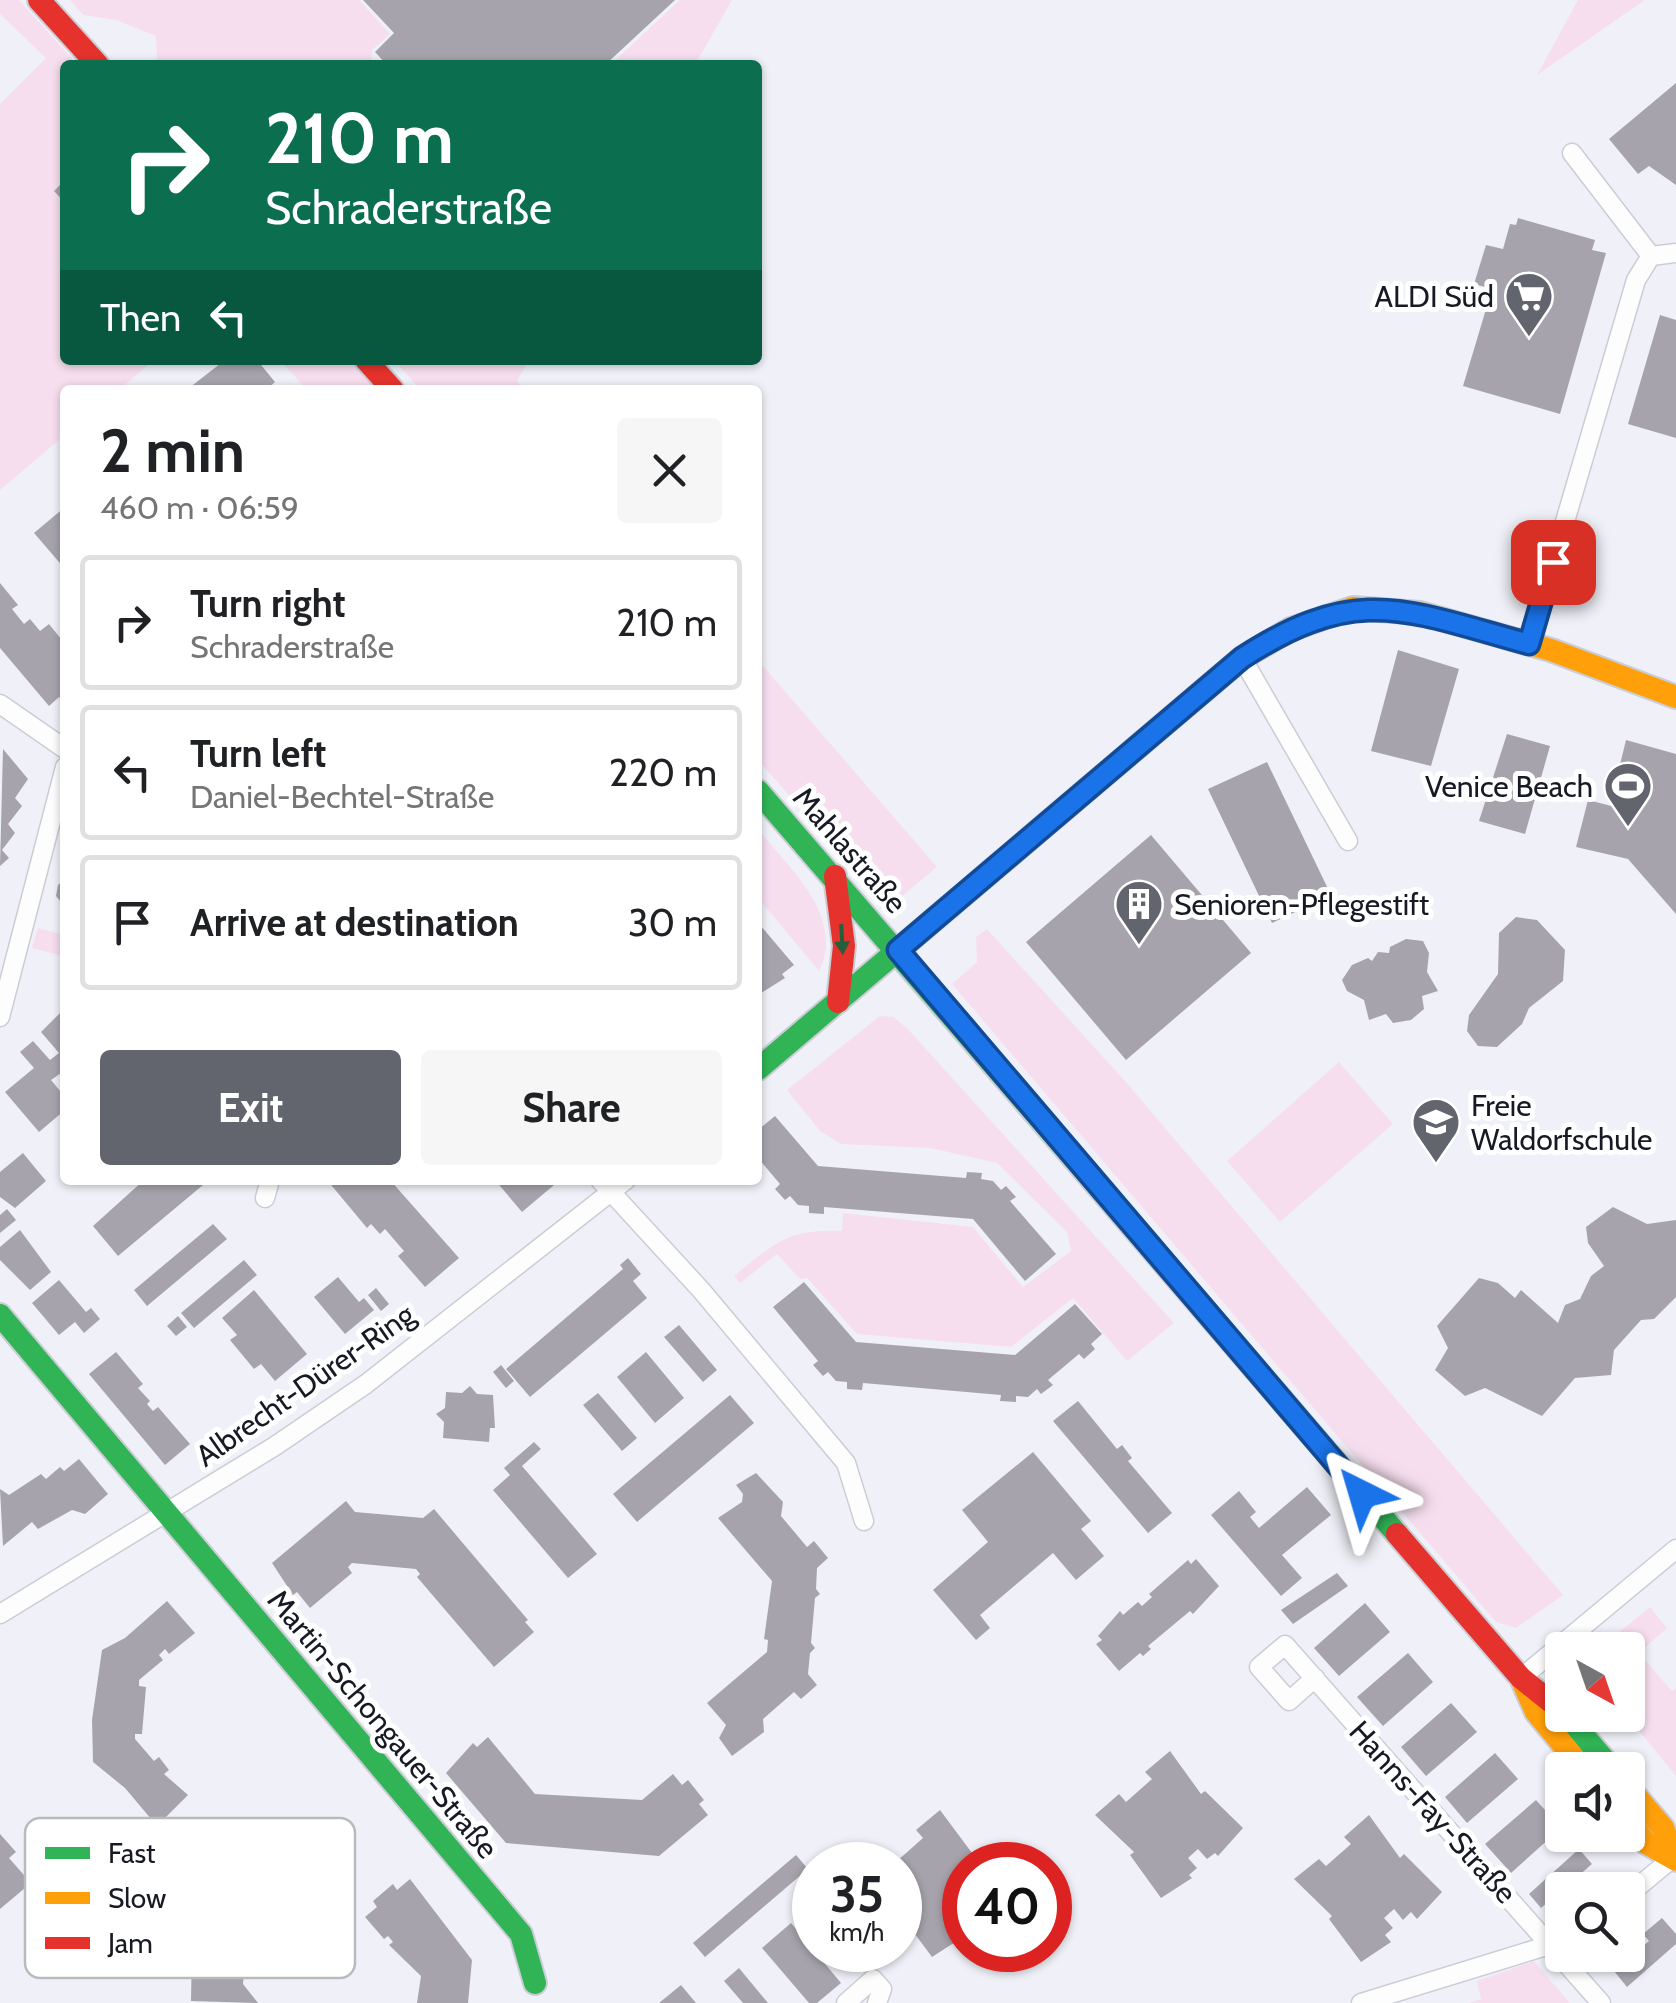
<!DOCTYPE html>
<html lang="en">
<head>
<meta charset="utf-8">
<style>
  body { margin:0; font-family:Cabin,sans-serif; background:#f6f6f6; color:#202124; height:100vh; display:flex; flex-direction:column; font-size:38px; white-space:nowrap }
  * { box-sizing:border-box; margin:0 }
  p { font-size:32px; color:#757577 }
  .icon { flex:none; width:55px; height:55px; fill:none; stroke:currentColor; stroke-width:2; stroke-linecap:round; stroke-linejoin:round }
  .map { position:relative; flex:1; overflow:hidden }
  .details { position:absolute; left:60px; top:385px; width:702px; height:800px; display:flex; flex-direction:column; background:#fff; border-radius:10px; box-shadow:0 2px 8px #0004 }
  .details>* { flex:none }
  .banner { position:absolute; left:60px; top:60px; width:702px; height:305px; border-radius:10px; box-shadow:0 2px 8px #0004; background:#0b6e4f; color:#fff; overflow:hidden }
  .needle { width:65px; rotate:140deg }
  .controls { position:absolute; left:1545px; top:1632px; display:grid; gap:20px }
  .controls a { display:grid; place-items:center; width:100px; height:100px; border-radius:10px; background:#fff; box-shadow:0 2px 8px #0004; font-size:50px }
  .speed { position:absolute; left:792px; top:1842px; display:flex; gap:20px; font-size:50px; font-weight:700; text-align:center }
  .speed>* { display:grid; place-content:center; width:130px; height:130px; border-radius:50%; background:#fff; box-shadow:0 2px 8px #0004; line-height:1 }
  .speed small { font-size:25px; font-weight:400 }
  .speed .limit { border:15px solid #d22; background:#fff; color:#111 }
  .pin { position:absolute; display:grid; place-items:center; width:85px; height:85px; color:#fff; margin:-42px; border-radius:20px; box-shadow:0 5px 15px #0006 }
  .me { position:absolute; width:110px; margin:-55px; rotate:320deg; stroke-linejoin:round; filter:drop-shadow(0 0 8px #0008) }
  .turn { display:flex; align-items:center; gap:35px; height:210px; padding:0 40px; font-size:45px }
  .turn .icon { width:130px; height:130px; stroke-width:2.5 }
  .turn b { display:block; font-size:70px; line-height:85px }
  .then { display:flex; align-items:center; height:95px; padding:0 40px; background:#0003; gap:20px; font-size:38px }
  .round { display:grid; place-items:center; flex:none; width:105px; height:105px; border-radius:10px; background:#f6f6f6 }
  .summary { display:flex; align-items:center; justify-content:space-between; height:170px; padding:0 40px }
  h1 { font-size:60px; font-weight:700; line-height:75px }
  .button { display:flex; gap:20px; margin-top:auto; padding:20px 40px }
  .button a { flex:1; height:115px; border-radius:10px; background:#63656e; color:#fff; font-size:40px; font-weight:700; line-height:115px; text-align:center }
  .button a+a { background:#f6f6f6; color:#202124 }
  ul { padding:0; list-style:none }
  li { display:flex; align-items:center; gap:30px; height:135px; margin:0 20px 15px; padding:0 20px; border:5px solid #e0e0e0; border-radius:10px }
  li div { flex:1 }
  li b { display:block; font-size:38px }
  li em { font-style:normal }
  .map>svg:first-child { display:block }
  .green { fill:#f6deee }
  .building { fill:#a6a3ac }
  .lines { fill:none; stroke-linecap:round; stroke-linejoin:round }
  .street-casing { stroke:#cbcdd6; stroke-width:21 }
  .fast-casing { stroke:#cbcdd6; stroke-width:26 }
  .slow-casing { stroke:#cbcdd6; stroke-width:26 }
  .jam-casing { stroke:#cbcdd6; stroke-width:26 }
  .street { stroke:#fdfdfe; stroke-width:18 }
  .fast { stroke:#30b455; stroke-width:22 }
  .slow { stroke:#ff9f0a; stroke-width:22 }
  .jam { stroke:#e5322d; stroke-width:22 }
  .oneway { fill:#225f3a }
  .route-casing { stroke:#114b97; stroke-width:25 }
  .route { stroke:#1a73e8; stroke-width:18 }
  .labels { text-anchor:middle; dominant-baseline:central; stroke-width:10; stroke-linejoin:round; paint-order:stroke }
  .poi-label { font-size:30px; fill:#171924; stroke:#fff; text-anchor:end }
  .street-label { font-size:30px; fill:#171924; stroke:#fff }
  .key { fill:#fff; stroke:#b9babd; stroke-width:2.5 }
  .key-label { font-size:28px; fill:#171924 }
</style>
</head>
<body>
<div class="map">
<svg width="1676" height="2003" viewBox="0 0 1676 2003">
  <rect width="100%" height="100%" fill="#f0f1f8"/>
  <path class="green" d="M0 0H19L78 65H65V360H154L119 390H65V435L0 490V104L46 58 0 14Z
    M70 0H359L390 34 372 50 371 65H157L156 36 116 20 83 15Z
    M680 0H732L695 65H610Z
    M1578 0H1645L1537 75Z
    M280 360H348L376 390H307Z
    M394 360H529L517 381 524 390H421Z
    M758 660 937 867 888 908 758 760Z
    M758 829C789 868 846 917 819 971L758 898Z
    M38 928 65 935V957L32 948Z
    M987 929 1125 1081 1563 1595 1516 1628 1496 1622 952 984 977 962 976 937Z
    M880 1016 893 1017 907 1028 1174 1323 1127 1361 1073 1298 1011 1347 857 1334 807 1278 800 1279 777 1254 740 1283 734 1276C775 1243 787 1229 842 1231L843 1213 973 1227 1023 1287 1071 1251 1067 1232 997 1163 930 1148 841 1144 820 1131 787 1090Z
    M1339 1062 1393 1124 1280 1222 1227 1161Z
    M1650 1607 1667 1628 1639 1653 1672 1691 1676 1688V1776L1626 1715 1628 1650H1597Z
    M1534 1961 1570 2003H1469L1481 1999 1477 1981Z"/>
  <path class="building" d="M363 0H675L605 65H387L375 52 394 33Z
    M1676 83V185L1649 166 1638 174 1609 139Z
    M65 180V203L54 191Z
    M1518 218 1595 240 1592 250 1606 253 1560 414 1463 386 1492 289 1474 284 1486 245 1503 249 1510 224 1516 225Z
    M1660 315 1676 320V438L1628 424Z
    M225 360H257L275 382 266 390 189 388Z
    M65 507V569L34 533Z
    M0 583 18 605 12 609 24 624 30 619 40 631 49 624 65 644V703L59 697 49 706 0 648Z
    M1398 650 1459 669 1431 766 1371 751Z
    M1507 734 1550 746 1525 834 1479 821Z
    M1626 740 1676 754V914L1628 859 1576 847 1588 800 1631 811 1635 808 1615 785Z
    M3 749 28 779 15 798 22 806 8 824 15 833 2 850 9 858 0 866Z
    M1267 762 1331 895 1272 923 1208 789Z
    M1151 835 1251 953 1126 1060 1026 942Z
    M65 879V907L56 896 58 885Z
    M1516 917 1537 920 1565 950 1563 981 1529 1008 1522 1024 1497 1047 1478 1046 1467 1031 1469 1015 1498 974 1499 933Z
    M760 925 794 965 782 974 785 978 758 995Z
    M1406 939 1423 941 1429 953 1427 972 1438 991 1422 996 1424 1009 1411 1020 1393 1023 1386 1014 1369 1020 1364 1000 1347 991 1342 980 1352 965 1368 958 1372 961 1378 952 1389 953 1390 947Z
    M62 1011 65 1078 61 1073 51 1080 65 1097V1110L39 1132 5 1092 34 1068 20 1052 33 1041 50 1060 59 1053 41 1032Z
    M775 1116 818 1166 966 1178 967 1172 982 1173 981 1179 993 1181 1001 1190 1006 1186 1016 1197 1010 1201 1056 1254 1025 1281 973 1219 824 1207V1214L809 1213V1206L798 1205 790 1196 785 1200 775 1189 780 1184 758 1158V1130Z
    M23 1153 46 1181 15 1208 0 1197V1172Z
    M144 1180H200L203 1185 118 1256 93 1226Z
    M327 1180H390L459 1258 425 1287 398 1256 404 1251 385 1229 380 1234 371 1224 367 1228Z
    M495 1180H560L522 1212Z
    M1613 1207 1647 1224 1676 1220V1297L1654 1319 1641 1320 1614 1350 1611 1375 1575 1378 1542 1416 1485 1388 1465 1396 1435 1370 1448 1348 1437 1326 1479 1278 1498 1283 1515 1298 1521 1290 1558 1323 1565 1305 1580 1299 1591 1276 1604 1266 1588 1243 1586 1227Z
    M7 1209 16 1220 0 1233V1215Z
    M213 1224 227 1239 147 1306 134 1290Z
    M20 1230 51 1272 30 1290 0 1260V1247Z
    M628 1258 641 1274 633 1281 647 1298 530 1397 506 1369 623 1269 620 1265Z
    M244 1260 257 1275 194 1328 181 1313Z
    M338 1277 359 1302 364 1298 374 1310 345 1334 314 1297Z
    M59 1280 86 1312 91 1308 100 1319 84 1333 75 1322 59 1335 32 1303Z
    M804 1282 856 1342 1015 1355 1075 1304 1102 1334 1091 1344 1095 1349 1084 1359 1079 1354 1048 1380 1053 1385 1041 1394 1037 1389 1028 1397 1016 1396V1402L1000 1401 1001 1395 863 1383 862 1390 847 1389V1382L836 1381 828 1372 823 1376 813 1365 818 1361 773 1307Z
    M376 1288 389 1304 381 1311 368 1295Z
    M254 1290 307 1354 275 1381 261 1364 254 1369 230 1340 237 1335 222 1318Z
    M178 1316 187 1327 176 1336 167 1326Z
    M679 1325 717 1370 703 1382 664 1337Z
    M116 1352 143 1384 138 1388 150 1401 147 1404 153 1411 158 1407 190 1444 165 1465 89 1374Z
    M646 1352 684 1398 655 1423 617 1377Z
    M501 1365 514 1381 506 1388 493 1372Z
    M470 1386 477 1394 493 1395 495 1428H490L489 1442 443 1438 444 1422 436 1414 445 1408 446 1392 462 1393Z
    M598 1393 637 1438 622 1451 583 1405Z
    M730 1395 754 1423 637 1522 613 1494Z
    M1078 1401 1117 1449 1122 1445 1132 1458 1128 1461 1172 1513 1148 1533 1053 1421Z
    M534 1442 541 1449 522 1466 597 1554 568 1578 493 1490 510 1475 504 1468Z
    M1033 1452 1091 1521 1081 1529 1104 1556 1076 1580 1053 1553 980 1615 990 1628 976 1640 933 1590 988 1542 962 1510Z
    M79 1459 108 1494 85 1514 72 1510 38 1529 32 1522 3 1546 0 1489 9 1495 41 1474 46 1479 60 1467 64 1471Z
    M756 1473 783 1502 781 1516 807 1547 814 1541 828 1558 817 1568 816 1589 820 1594 815 1598 811 1643 815 1648 810 1653 808 1674 817 1685 801 1699 794 1692 763 1719 764 1732 732 1756 719 1738 726 1725 707 1703 767 1652 768 1640 764 1639 772 1581 718 1518 742 1502 743 1494 736 1485Z
    M1307 1487 1331 1515 1282 1555 1302 1578 1281 1596 1211 1515 1239 1491 1256 1512 1250 1517 1259 1528Z
    M346 1501 355 1512 423 1518 434 1509 528 1620 525 1622 534 1632 494 1667 417 1577 420 1574 416 1569 352 1563 348 1567 352 1573 310 1608 297 1592 293 1595 272 1563Z
    M1196 1559 1219 1586 1193 1614 1190 1611 1148 1646 1151 1649 1143 1656 1140 1653 1119 1671 1096 1644 1102 1640 1098 1636 1120 1611 1123 1615 1138 1602 1142 1606 1152 1597 1149 1594 1188 1560 1191 1564Z
    M1337 1573 1348 1586 1293 1624 1281 1610Z
    M167 1601 195 1633 169 1654 165 1649 159 1655 163 1660 139 1680V1686L146 1687 142 1734H135V1739L154 1761 159 1757 169 1770 164 1774 188 1795 157 1826 125 1788 93 1762 92 1720 102 1650 125 1638Z
    M1365 1603 1390 1632 1339 1676 1314 1648Z
    M1408 1653 1433 1682 1383 1726 1357 1697Z
    M1451 1703 1477 1732 1426 1776 1401 1747Z
    M488 1737 535 1794 642 1800 673 1774 682 1785 688 1780 704 1800 699 1804 708 1815 659 1856 506 1843 446 1773 473 1743 477 1747Z
    M1170 1751 1201 1794 1205 1791 1243 1828 1218 1856 1215 1853 1207 1859 1198 1849 1188 1858 1197 1868 1189 1875 1192 1878 1161 1898 1130 1855 1134 1852 1095 1815 1119 1794 1126 1802 1152 1779 1145 1772Z
    M1495 1753 1518 1779 1467 1823 1445 1797Z
    M1536 1800 1561 1828 1511 1873 1485 1844Z
    M940 1810 972 1853 975 1850 989 1865H965V1911L959 1917 965 1923 963 1937 932 1957 900 1914 905 1911 900 1905V1865H876L890 1853 897 1861 923 1838 916 1830Z
    M1369 1815 1400 1858 1404 1854 1442 1892 1417 1919 1411 1912 1403 1920 1394 1909 1384 1918 1393 1928 1385 1935 1391 1942 1361 1962 1329 1919 1332 1916 1294 1879 1319 1859 1326 1866 1351 1844 1344 1837Z
    M0 1834 16 1852 9 1858 31 1883 0 1909Z
    M1579 1849 1592 1864 1541 1908 1529 1894Z
    M210 1851 250 1895 246 1899 257 1916 255 1941 246 1949 243 1984 258 2003 191 2001 192 1944H204L205 1933 190 1915 194 1912 189 1906 185 1910 167 1886 179 1877 174 1871 193 1855 198 1860Z
    M796 1855 808 1869 705 1957 693 1943Z
    M410 1879 472 1960 468 2003H417L421 1976 389 1945 393 1942 388 1936 384 1939 365 1917 377 1907 373 1901 393 1884 397 1890Z
    M1662 1918 1676 1934V1944L1627 1987 1614 1971 1649 1941 1643 1934Z
    M791 1923 841 1983 817 2003H809L762 1948Z
    M852 1950H880L863 1964Z
    M739 1968 768 2003H743L724 1981Z
    M681 1985 696 2003H659Z"/>
  <g class="lines">
    <g class="street-casing">
      <path id="street" d="M1572 153 1651 256
        M1651 256 1676 253
        M1529 644 1636 280 1651 256
        M1242 658 1348 841
        M0 704 65 749
        M0 1017 65 767
        M600 1180 701 1290 846 1463 864 1521
        M265 1198 270 1180
        M0 1614 275 1446 366 1384 626 1180
        M1315 1678 1289 1701 1259 1667 1285 1645 1601 2003
        M1521 1678 1676 1549
        M1628 1895 1674 1857
        M846 2003 873 1979 882 1989 877 2003
        M1361 2003 1556 1943"/>
    </g>
    <g class="fast-casing">
      <path id="fast" d="M758 791 1397 1534
        M758 1069 1242 658 1291 629
        M0 1315 521 1934 535 1983
        M1566 1715 1613 1770"/>
    </g>
    <g class="slow-casing">
      <path id="slow" d="M1291 629 1353 608 1420 613 1551 650 1676 697
        M1521 1678 1536 1712 1584 1770
        M1628 1787 1663 1828 1674 1857
        M1628 1821 1646 1843 1676 1860"/>
    </g>
    <g class="jam-casing">
      <path id="jam" d="M39 0 98 65
        M366 360 393 390
        M835 876 844 946 838 1002
        M1397 1534 1521 1678 1562 1711"/>
    </g>
    <use href="#street" class="street"/>
    <use href="#fast" class="fast"/>
    <use href="#slow" class="slow"/>
    <use href="#jam" class="jam"/>
  </g>
  <defs><path id="oneway-solid" d="M-6-.8H1V-3.2L6.5 0L1 3.2V.8H-6Z" transform="scale(2.5)"/></defs>
  <use class="oneway" href="#oneway-solid" transform="translate(842 939) rotate(87)"/>
  <g class="lines">
    <g class="route-casing">
      <path id="route" d="M1362 1494 898 950 1242 658C1358 583 1405 610 1529 644L1553 562"/>
    </g>
    <use href="#route" class="route"/>
  </g>
  <defs>
    <g id="supermarket-pin" transform="scale(2.5)"><path d="M0 17L-7.5 6A9.5 9.5 0 1 1 7.5 6Z" fill="#63656e" stroke="#fff"/><path d="M-6-5.5h2.5l.6 2H6L4.5 2H-2.5L-4.4-4H-6ZM-1.5 3.2a1.3 1.3 0 1 0 .1 0ZM3 3.2a1.3 1.3 0 1 0 .1 0Z" fill="#fff"/></g>
    <g id="stadium-pin" transform="scale(2.5)"><path d="M0 17L-7.5 6A9.5 9.5 0 1 1 7.5 6Z" fill="#63656e" stroke="#fff"/><path d="M0-5a6.5 5 0 1 0 0 10a6.5 5 0 1 0 0-10ZM-3.5-1.8h7v3.6h-7Z" fill="#fff"/></g>
    <g id="building-pin" transform="scale(2.5)"><path d="M0 17L-7.5 6A9.5 9.5 0 1 1 7.5 6Z" fill="#63656e" stroke="#fff"/><path d="M-4-6H4V6H1V3H-1V6H-4ZM-2.5-4.3h1.7v1.8h-1.7ZM.8-4.3h1.7v1.8H.8ZM-2.5-1h1.7V.8h-1.7ZM.8-1h1.7V.8H.8Z" fill="#fff"/></g>
    <g id="school-pin" transform="scale(2.5)"><path d="M0 17L-7.5 6A9.5 9.5 0 1 1 7.5 6Z" fill="#63656e" stroke="#fff"/><path d="M0-5L7-2L0 1L-7-2ZM-4 1L0 2.5L4 1V4Q0 6-4 4Z" fill="#fff"/></g>
  </defs>
  <g fill-rule="evenodd">
    <use href="#supermarket-pin" x="1529" y="296"/>
    <use href="#stadium-pin" x="1628" y="786"/>
    <use href="#building-pin" x="1139" y="904"/>
    <use href="#school-pin" x="1436" y="1122"/>
  </g>
  <g class="labels">
    <g class="poi-label">
      <text x="1494" y="296">ALDI Süd</text>
      <text x="1593" y="786">Venice Beach</text>
      <text x="1174" y="904" text-anchor="start">Senioren-Pflegestift</text>
      <text x="1471" y="1105" text-anchor="start">Freie<tspan x="1471" dy="34">Waldorfschule</tspan></text>
    </g>
    <g class="street-label">
      <text transform="translate(850 850) rotate(49)">Mahlastraße</text>
      <text transform="translate(305 1385) rotate(-35)">Albrecht-Dürer-Ring</text>
      <text transform="translate(383 1724) rotate(50)">Martin-Schongauer-Straße</text>
      <text transform="translate(1433 1812) rotate(48)">Hanns-Fay-Straße</text>
    </g>
  </g>
  <rect x="25" y="1818" width="330" height="160" rx="15" class="key"/>
  <rect x="45" y="1847" width="45" height="12" fill="#30b455"/>
  <rect x="45" y="1892" width="45" height="12" fill="#ff9f0a"/>
  <rect x="45" y="1937" width="45" height="12" fill="#e5322d"/>
  <g class="key-label">
    <text x="108" y="1863">Fast</text>
    <text x="108" y="1908">Slow</text>
    <text x="108" y="1953">Jam</text>
  </g>
</svg>
<div class="controls">
<a><svg class="needle" viewBox="-14 -14 28 28"><path d="M0-13l5 13h-10z" fill="#e53935"/><path d="M0 13l5-13h-10z" fill="#757577"/></svg></a>
<a><svg class="icon" aria-label="sound" viewBox="0 0 24 24"><path d="M4 9h4l5-4v14l-5-4H4zM17 9q2 3 0 6"/></svg></a>
<a><svg class="icon" aria-label="search" viewBox="0 0 24 24"><circle cx="10" cy="10" r="6"/><path d="M15 15l6 6"/></svg></a>
</div>
<div class="speed"><div>35<small>km/h</small></div><div class="limit">40</div></div>
<div class="pin" style="left:1553px;top:562px;background:#d93025"><svg class="icon" aria-label="arrive" viewBox="0 0 24 24"><path d="M6 21V4h12l-3 4 3 4H6"/></svg></div>
<svg class="me" style="left:1362px;top:1494px" viewBox="-20 -20 40 40"><path d="M0-17L14 15 0 8-14 15z" fill="#1a73e8" stroke="#fff" stroke-width="4"/></svg>
<div class="banner">
<div class="turn"><svg class="icon" aria-label="right" viewBox="0 0 24 24"><path d="M7 20v-9h11M14 6l5 5-5 5"/></svg><div><b>210 m</b>Schraderstraße</div></div>
<div class="then">Then<svg class="icon" aria-label="left" viewBox="0 0 24 24"><path d="M17 20v-9H6M10 6l-5 5 5 5"/></svg></div>
</div>
<section class="details">
<div class="summary"><div><h1>2 min</h1><p>460 m · 06:59</p></div><a class="round"><svg class="icon" aria-label="close" viewBox="0 0 24 24"><path d="M6 6l12 12M18 6L6 18"/></svg></a></div>
<ul>
<li><svg class="icon" aria-label="right" viewBox="0 0 24 24"><path d="M7 20v-9h11M14 6l5 5-5 5"/></svg><div><b>Turn right</b><p>Schraderstraße</p></div><em>210 m</em></li>
<li><svg class="icon" aria-label="left" viewBox="0 0 24 24"><path d="M17 20v-9H6M10 6l-5 5 5 5"/></svg><div><b>Turn left</b><p>Daniel-Bechtel-Straße</p></div><em>220 m</em></li>
<li><svg class="icon" aria-label="arrive" viewBox="0 0 24 24"><path d="M6 21V4h12l-3 4 3 4H6"/></svg><div><b>Arrive at destination</b></div><em>30 m</em></li>
</ul>
<div class="button"><a>Exit</a><a>Share</a></div>
</section>
</div>
</body>
</html>
